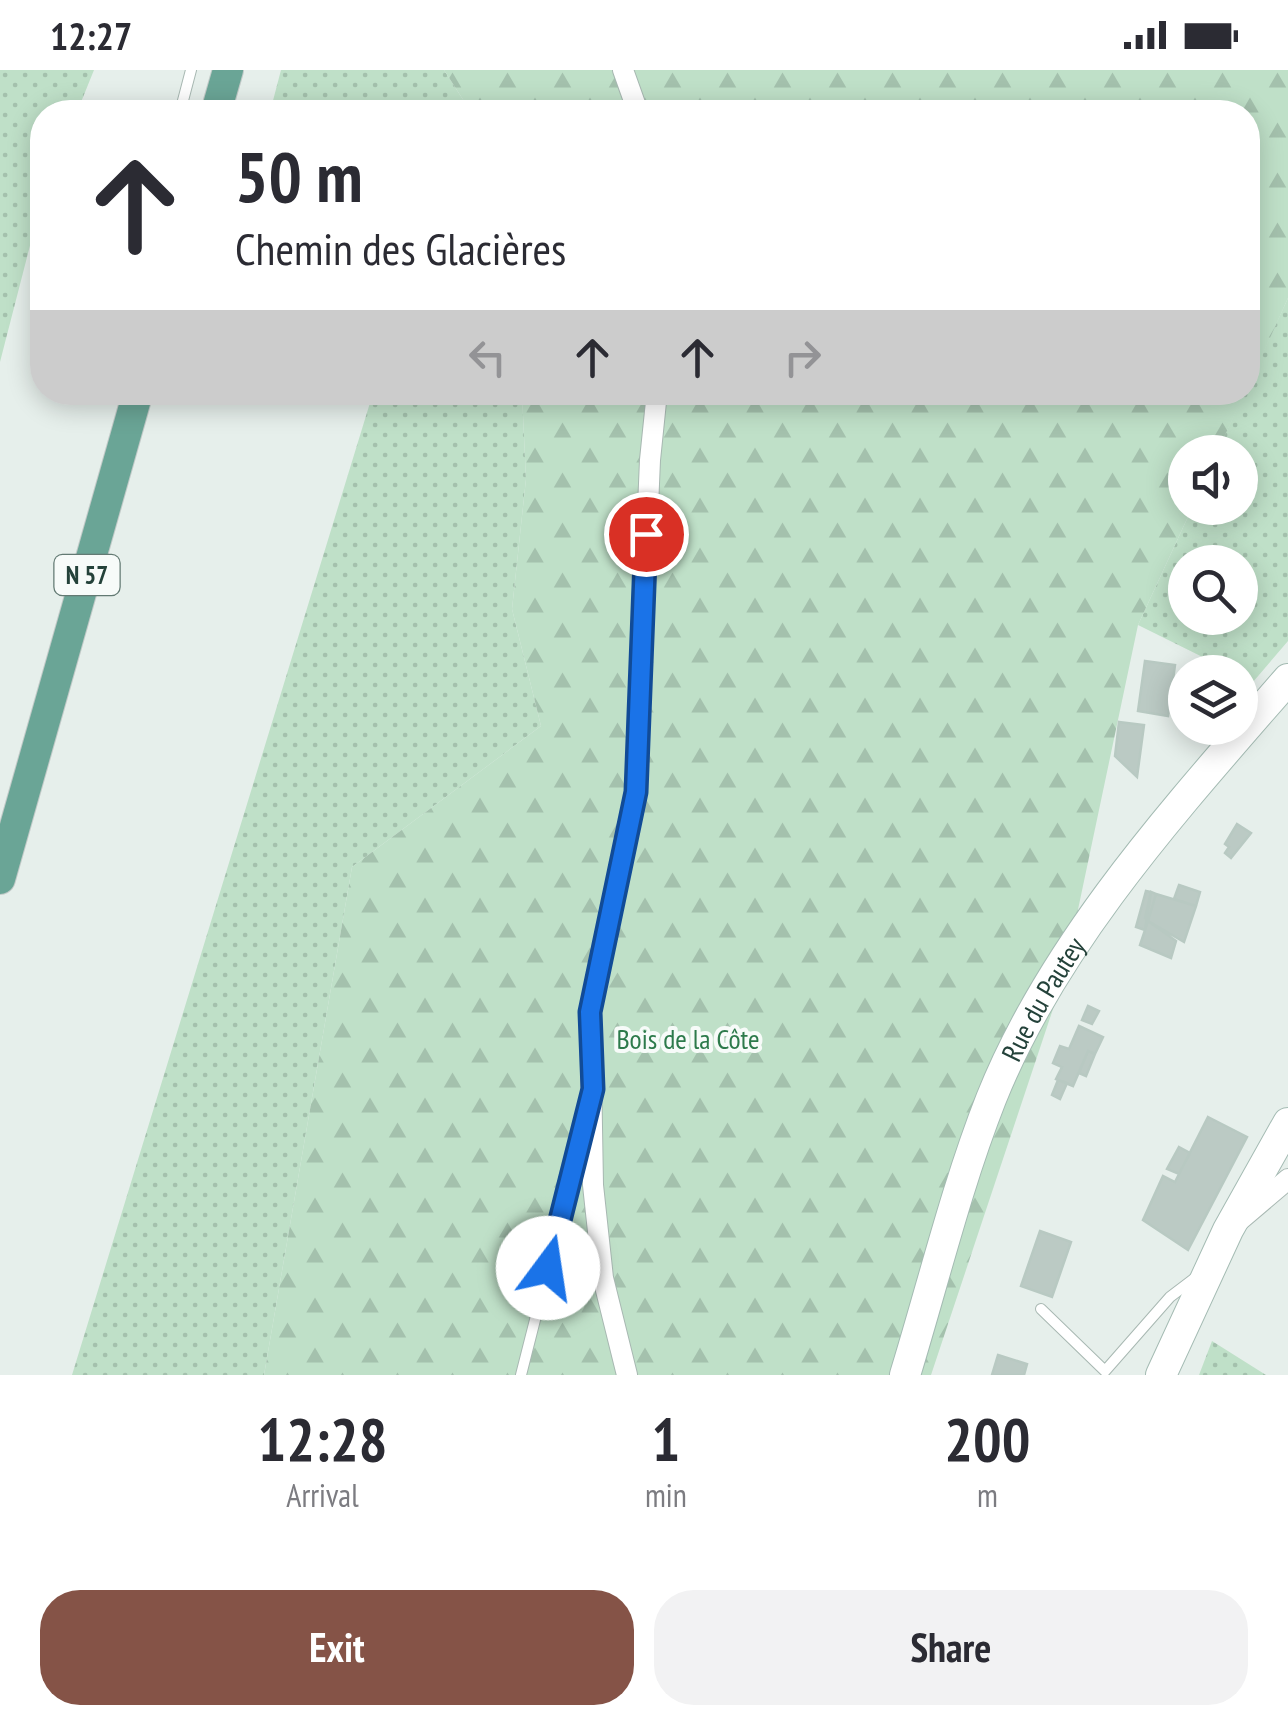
<!DOCTYPE html>
<html lang="en">
<head>
<meta charset="utf-8">
<style>
  body { margin:0; font-family:"PT Sans Narrow",sans-serif; background:#f2f2f3; color:#2b2b33; height:100vh; display:flex; flex-direction:column; font-size:38px; white-space:nowrap }
  * { box-sizing:border-box; margin:0 }
  p { font-size:32px; color:#7c7c81 }
  .icon { flex:none; width:55px; height:55px; fill:none; stroke:currentColor; stroke-width:2; stroke-linecap:round; stroke-linejoin:round }
  .map { position:relative; height:1305px; overflow:hidden }
  .panel { display:flex; flex-direction:column; background:#fff; flex:1 }
  .panel>* { flex:none }
  .guide { position:absolute; left:30px; top:30px; width:1230px; height:305px; border-radius:40px; box-shadow:0 5px 25px #0003; background:#fff; color:#2b2b33; overflow:hidden }
  .fabs { position:absolute; left:1168px; top:365px; display:grid; gap:20px }
  .fabs a { display:grid; place-items:center; width:90px; height:90px; border-radius:50%; background:#fff; box-shadow:0 5px 25px #0003; font-size:50px }
  .pin { position:absolute; display:grid; place-items:center; width:85px; height:85px; color:#fff; margin:-42px; border:5px solid #fff; border-radius:50%; box-shadow:0 2px 10px #0007 }
  .me { position:absolute; width:110px; margin:-55px; rotate:14deg; stroke-linejoin:round; filter:drop-shadow(0 0 8px #0008) }
  .turn { display:flex; align-items:center; gap:35px; height:210px; padding:0 40px; font-size:45px }
  .turn .icon { width:130px; height:130px; stroke-width:2.5 }
  .turn b { display:block; font-size:70px; line-height:85px }
  .lanes { display:flex; align-items:center; height:95px; padding:0 40px; background:#0003; justify-content:center; gap:50px; direction:ltr }
  .lanes .off { opacity:.35 }
  .eta { display:flex; justify-content:space-evenly; align-items:center; height:170px; text-align:center }
  .eta b { font-size:60px; font-weight:600; line-height:70px }
  .action { display:flex; gap:20px; margin-top:auto; padding:20px 40px }
  .action a { flex:1; height:115px; border-radius:40px; background:#855347; color:#fff; font-size:40px; font-weight:600; line-height:115px; text-align:center }
  .action a+a { background:#f2f2f3; color:#2b2b33 }
  .status { display:flex; justify-content:space-between; align-items:center; height:70px; padding:0 50px; background:#fff; direction:ltr }
  .status svg { height:28px; fill:currentColor }
  .map>svg:first-child { display:block }
  .grass { fill:url(#grass-dots); fill-rule:evenodd }
  .forest { fill:url(#forest-firs) }
  .building { fill:#bbcac4; stroke:#b8c9c2; stroke-width:2.5 }
  .lines { fill:none; stroke-linecap:round; stroke-linejoin:round }
  .lane-casing { stroke:#a8b8b2; stroke-width:12 }
  .street-casing { stroke:#a8b8b2; stroke-width:22 }
  .secondary-casing { stroke:#a4bbb3; stroke-width:32 }
  .primary-casing { stroke:#c2cac8; stroke-width:32 }
  .lane { stroke:#fff; stroke-width:10 }
  .street { stroke:#fff; stroke-width:20 }
  .secondary { stroke:#fff; stroke-width:30 }
  .primary { stroke:#6aa596; stroke-width:30 }
  .route-casing { stroke:#114b97; stroke-width:25 }
  .route { stroke:#1a73e8; stroke-width:18 }
  .labels { text-anchor:middle; dominant-baseline:central; stroke-width:8; stroke-linejoin:round; paint-order:stroke }
  .shield { fill:#f7fbf9; stroke:#637a73; stroke-width:2.5 }
  .shield-label { font-size:25px; font-weight:bold; fill:#24423a }
  .street-label { font-size:28px; fill:#24423a; stroke:#f7fbf9 }
  .park-label { font-size:28px; fill:#2d7a4b; stroke:#f7fbf9 }
</style>
</head>
<body>
<div class="status"><b>12:27</b><svg viewBox="0 0 49 12"><path d="M0 12V9h3v3zM5 12V6h3v6zM10 12V3h3v9zM15 12V0h3v12zM26 1h20v11H26zM47 4h2v5h-2z"/></svg></div>
<div class="map">
<svg width="1288" height="1305" viewBox="0 0 1288 1305">
  <defs>
    <pattern id="grass-dots" width="8" height="8" patternUnits="userSpaceOnUse" patternTransform="scale(2.5)"><rect width="8" height="8" fill="#bfe0c8"/><path d="M2 2h.1M6 6h.1" fill="none" stroke="#a4c1ad" stroke-width="1.8" stroke-linecap="round"/></pattern>
    <pattern id="forest-firs" width="22" height="20" patternUnits="userSpaceOnUse" patternTransform="scale(2.5)"><rect width="22" height="20" fill="#bfe0c8"/><path d="M5 1l3.5 6h-7zM16 11l3.5 6h-7z" fill="#a4c1ad"/></pattern>
  </defs>
  <rect width="100%" height="100%" fill="#e6efeb"/>
  <path class="grass" d="M0 0H94L77 42H42V129L0 292Z
    M281 0H444L471 42H270Z
    M1288 228V571L1253 612 1138 555 1192 438H1240V382H1217ZM1185 492H1240V548H1185Z
    M373 323H522L526 409 512 539 541 656 352 797 264 1305H72Z
    M1212 1271 1266 1305H1199Z"/>
  <path class="forest" d="M444 0H1288V228L1248 317V42H471Z
    M522 323H1245L1217 382H1185V438H1192L1138 555 1064 906 931 1305H264L352 797 541 656 512 539 526 409Z"/>
  <path class="building" d="M1145 591 1175 595 1168 646 1138 641Z
    M1119 652 1144 655 1137 707 1115 686Z
    M1237 754 1251 763 1231 788 1225 783 1229 777 1225 774Z
    M1179 815 1200 822 1196 836 1174 829Z
    M1146 821 1151 822 1145 860 1136 857Z
    M1151 822 1156 824 1148 851 1145 848Z
    M1156 824 1196 836 1184 872 1148 851Z
    M1148 851 1176 871 1171 888 1140 875Z
    M1088 936 1099 941 1092 954 1082 950Z
    M1079 956 1103 967 1095 984 1088 981 1073 1016 1056 1009 1062 997 1053 993 1060 976 1069 979Z
    M1088 981 1095 984 1086 1006 1079 1003Z
    M1058 1010 1067 1013 1060 1029 1052 1025Z
    M1208 1047 1247 1067 1188 1180 1143 1150 1163 1106 1175 1112Z
    M1179 1077 1190 1083 1179 1104 1167 1099Z
    M1040 1161 1071 1172 1052 1227 1021 1216Z
    M998 1285 1027 1294 1024 1305H992Z"/>
  <g class="lines">
    <g class="lane-casing">
      <path id="lane" d="M180 42 191 0
        M1041 1239 1105 1301 1170 1227 1195 1208
        M521 1305 586 1049"/>
    </g>
    <g class="street-casing">
      <path id="street" d="M623 0 638 42
        M1240 1150 1288 1109
        M627 1305 603 1208 593 1115 590 941 636 722 650 390 657 322"/>
    </g>
    <g class="secondary-casing">
      <g id="secondary">
        <path id="s1" d="M905 1305C933 1214 956 1118 991 1029 1054 871 1178 736 1288 609"/>
        <path d="M1161 1305 1228 1160 1288 1053"/>
      </g>
    </g>
    <g class="primary-casing">
      <path id="primary" d="M216 42 228 0
        M0 809 138 322"/>
    </g>
    <use href="#lane" class="lane"/>
    <use href="#street" class="street"/>
    <use href="#secondary" class="secondary"/>
    <use href="#primary" class="primary"/>
  </g>
  <g class="lines">
    <g class="route-casing">
      <path id="route" d="M548 1198 593 1019 590 942 636 722 646 464"/>
    </g>
    <use href="#route" class="route"/>
  </g>
  <g class="labels">
    <rect class="shield" x="54.5" y="485" width="65" height="40" rx="8"/>
    <g class="shield-label">
      <text x="87" y="505">N 57</text>
    </g>
    <g class="street-label">
      <text stroke="none"><textPath href="#s1" startOffset="402">Rue du Pautey</textPath></text>
    </g>
    <g class="park-label">
      <text x="688" y="968">Bois de la Côte</text>
    </g>
  </g>
</svg>
<div class="fabs">
<a><svg class="icon" aria-label="sound" viewBox="0 0 24 24"><path d="M4 9h4l5-4v14l-5-4H4zM17 9q2 3 0 6"/></svg></a>
<a><svg class="icon" aria-label="search" viewBox="0 0 24 24"><circle cx="10" cy="10" r="6"/><path d="M15 15l6 6"/></svg></a>
<a><svg class="icon" aria-label="layers" viewBox="0 0 24 24"><path d="M12 4l9 5-9 5-9-5zM3 14l9 5 9-5"/></svg></a>
</div>
<div class="pin" style="left:646px;top:464px;background:#d93025"><svg class="icon" aria-label="arrive" viewBox="0 0 24 24"><path d="M6 21V4h12l-3 4 3 4H6"/></svg></div>
<svg class="me" style="left:548px;top:1198px" viewBox="-20 -20 40 40"><circle r="19" fill="#fff"/><path d="M0-13L10 11 0 6-10 11z" fill="#1a73e8"/></svg>
<div class="guide">
<div class="turn"><svg class="icon" aria-label="ahead" viewBox="0 0 24 24"><path d="M12 20V5M6 11l6-6 6 6"/></svg><div><b>50 m</b>Chemin des Glacières</div></div>
<div class="lanes"><svg class="icon off" aria-label="left" viewBox="0 0 24 24"><path d="M17 20v-9H6M10 6l-5 5 5 5"/></svg><svg class="icon" aria-label="ahead" viewBox="0 0 24 24"><path d="M12 20V5M6 11l6-6 6 6"/></svg><svg class="icon" aria-label="ahead" viewBox="0 0 24 24"><path d="M12 20V5M6 11l6-6 6 6"/></svg><svg class="icon off" aria-label="right" viewBox="0 0 24 24"><path d="M7 20v-9h11M14 6l5 5-5 5"/></svg></div>
</div>
</div>
<section class="panel">
<div class="eta">
<div><b>12:28</b><p>Arrival</p></div>
<div><b>1</b><p>min</p></div>
<div><b>200</b><p>m</p></div>
</div>
<div class="action"><a>Exit</a><a>Share</a></div>
</section>
</body>
</html>
